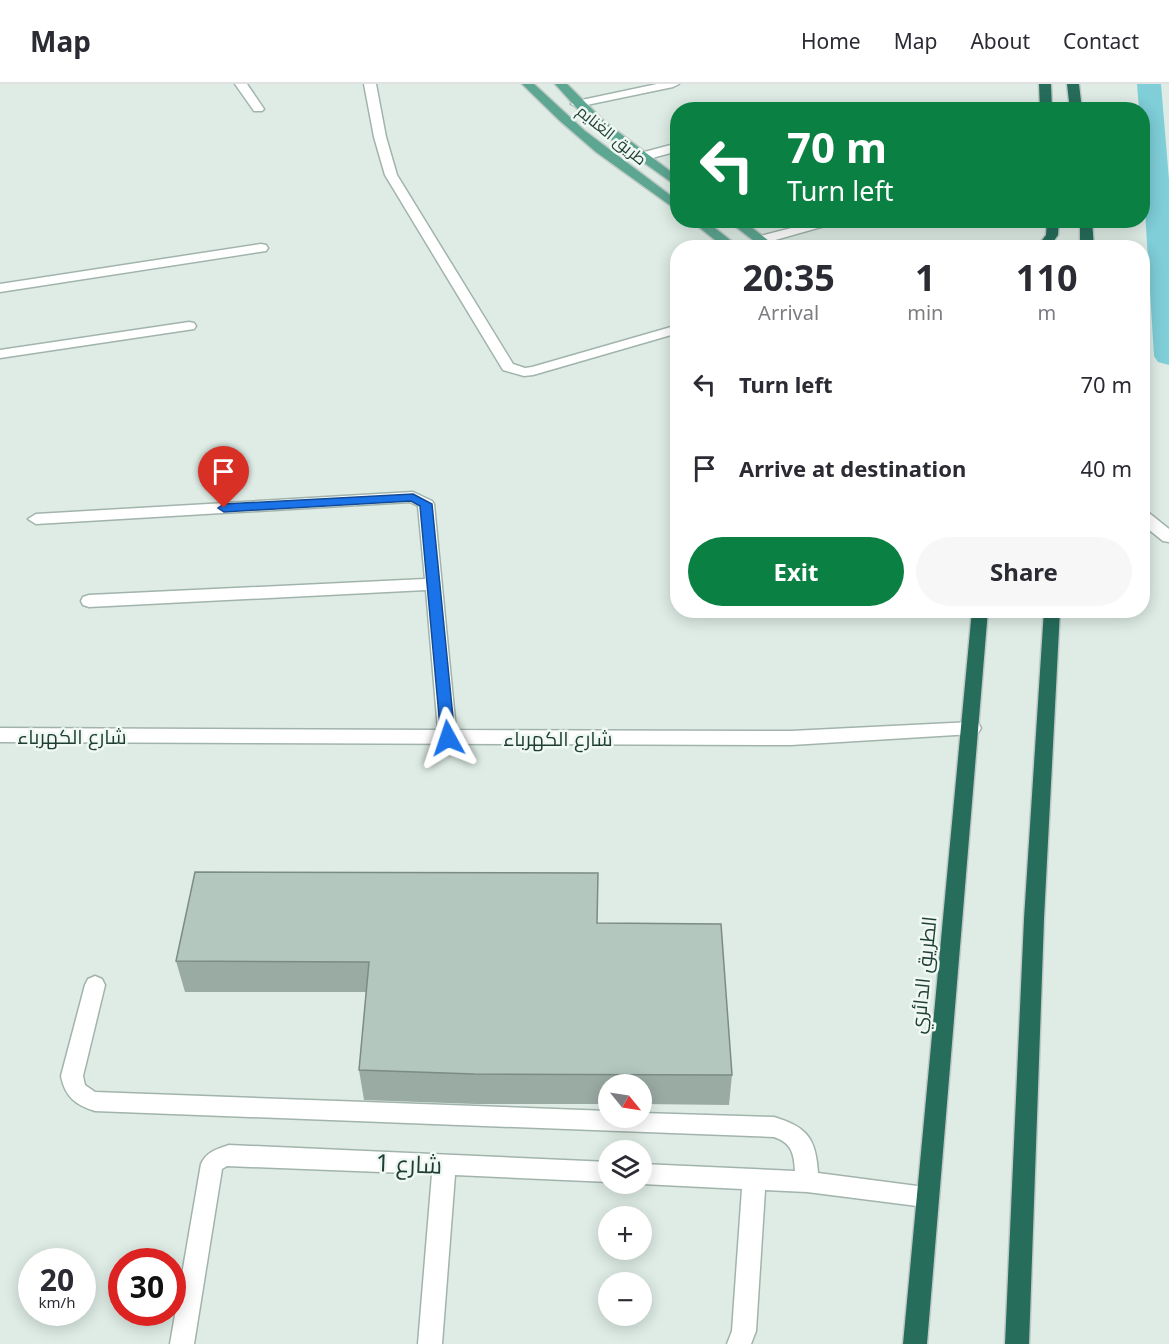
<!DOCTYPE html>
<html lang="en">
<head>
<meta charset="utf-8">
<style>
  body { margin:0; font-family:"Noto Sans",Cairo,sans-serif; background:#f7f7f7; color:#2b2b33; height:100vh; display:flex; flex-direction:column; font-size:22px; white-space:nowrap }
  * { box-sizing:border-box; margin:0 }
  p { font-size:20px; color:#7c7c81 }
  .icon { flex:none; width:33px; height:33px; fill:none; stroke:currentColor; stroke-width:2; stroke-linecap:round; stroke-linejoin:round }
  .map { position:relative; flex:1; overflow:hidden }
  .panel { position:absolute; left:670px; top:156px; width:480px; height:378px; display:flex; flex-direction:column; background:#fff; border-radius:24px; box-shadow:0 3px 15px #0003 }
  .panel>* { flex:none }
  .guide { position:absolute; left:670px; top:18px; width:480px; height:126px; border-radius:24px; box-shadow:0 3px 15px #0003; background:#0b8043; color:#fff; overflow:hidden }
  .needle { width:39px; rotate:120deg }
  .tools { position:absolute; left:598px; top:990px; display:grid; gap:12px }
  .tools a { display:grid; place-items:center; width:54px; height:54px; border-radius:50%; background:#fff; box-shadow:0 3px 15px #0003; font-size:30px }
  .speed { position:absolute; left:18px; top:1164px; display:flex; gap:12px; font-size:30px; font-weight:700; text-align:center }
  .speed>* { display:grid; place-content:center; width:78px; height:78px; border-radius:50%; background:#fff; box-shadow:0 3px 15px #0003; line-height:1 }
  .speed small { font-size:15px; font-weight:400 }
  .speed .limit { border:9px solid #d22; background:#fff; color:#111 }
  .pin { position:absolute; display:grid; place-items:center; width:51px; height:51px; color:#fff; margin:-62px -26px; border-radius:50% 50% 50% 0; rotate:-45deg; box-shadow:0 0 6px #0007 }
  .pin .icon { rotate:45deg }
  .me { position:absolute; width:66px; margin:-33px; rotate:355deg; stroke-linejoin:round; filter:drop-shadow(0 0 4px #0008) }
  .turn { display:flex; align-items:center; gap:21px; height:126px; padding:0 18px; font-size:27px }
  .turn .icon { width:78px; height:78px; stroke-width:2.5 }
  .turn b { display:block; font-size:42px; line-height:51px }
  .eta { display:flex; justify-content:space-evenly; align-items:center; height:102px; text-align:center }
  .eta b { font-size:36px; font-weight:700; line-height:42px }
  .button { display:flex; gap:12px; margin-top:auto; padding:12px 18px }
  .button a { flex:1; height:69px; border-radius:36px; background:#0b8043; color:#fff; font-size:24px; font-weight:700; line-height:69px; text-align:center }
  .button a+a { background:#f7f7f7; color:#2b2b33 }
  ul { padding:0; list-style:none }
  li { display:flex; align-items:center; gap:18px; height:84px; padding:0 18px }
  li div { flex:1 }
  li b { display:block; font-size:22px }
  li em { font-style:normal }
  header { display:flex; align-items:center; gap:36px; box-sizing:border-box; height:84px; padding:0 30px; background:#fff; border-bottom:2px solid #e1e1e2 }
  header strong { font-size:28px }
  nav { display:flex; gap:33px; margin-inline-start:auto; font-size:21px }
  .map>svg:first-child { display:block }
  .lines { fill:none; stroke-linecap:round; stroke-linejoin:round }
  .canal { fill:#7fced8; fill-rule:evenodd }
  .minor-casing { stroke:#a1b4ac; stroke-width:3 }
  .major-casing { stroke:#c0c9c6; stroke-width:3 }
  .highway-casing { stroke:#c0c9c6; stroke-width:3 }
  .minor { fill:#fff; fill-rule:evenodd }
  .major { fill:#5da691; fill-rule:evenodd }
  .highway { fill:#266d5b; fill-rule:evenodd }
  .wall { fill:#9aaba3 }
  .building { fill:#b3c7be; stroke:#7d8b85; stroke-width:1.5 }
  .route { fill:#1a73e8; stroke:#114b97; stroke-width:1.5 }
  .labels { text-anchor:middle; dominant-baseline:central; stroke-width:5; stroke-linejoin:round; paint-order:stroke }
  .far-street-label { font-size:16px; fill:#1e3d33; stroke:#eff8f3 }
  .street-label { font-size:20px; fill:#1e3d33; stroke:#eff8f3 }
  .near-street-label { font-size:24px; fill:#1e3d33; stroke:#eff8f3 }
</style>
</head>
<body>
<header>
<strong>Map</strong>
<nav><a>Home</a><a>Map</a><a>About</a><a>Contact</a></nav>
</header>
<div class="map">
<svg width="1169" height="1260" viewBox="0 0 1169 1260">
  <rect width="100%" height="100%" fill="#deece5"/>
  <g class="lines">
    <path class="canal" d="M1137 0H1161L1169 96V281L1158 278 1154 272 1143 94V26H1139Z"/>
    <g class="minor-casing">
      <path id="minor" d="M235 0H247L264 25 262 27H254Z
        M364 0H376L386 53 397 91 513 280 525 284 532 283 678 241V249L533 291 524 292 503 286 385 91 374 53Z
        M657 0H679L673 3 577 23 571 20 577 17Z
        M678 59V67L641 77 635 73 637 70Z
        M823 136H846L761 160 754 156 756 153Z
        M261 160 266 161 268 164 266 167 0 208V200Z
        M189 238 194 239 196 242 194 245 0 274V266Z
        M413 408 432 417 434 420 456 646 791 647 972 638 978 639 981 644 978 649 972 650 791 661 0 658V644L438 646 426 506 89 523 83 521 81 517 83 513 89 511 425 495 418 422 410 418 36 440 28 435 36 430Z
        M1143 428 1149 429 1169 445V458L1163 457 1143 441Z
        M95 892 102 895 105 901 83 992 85 1001 95 1008 609 1027V1034H642V1029L774 1033C807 1043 816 1054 818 1089L925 1103 933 1106 937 1113 933 1120 925 1123 807 1108 765 1106 756 1247 751 1260H727L732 1247 742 1105 642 1100H640H642V1080L795 1087C794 1070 792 1059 774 1053L95 1027C76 1021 65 1013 61 992L85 901 88 895Z
        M229 1061 609 1078V1098L455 1091 442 1260H418L432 1090 227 1082 222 1085 194 1260H170L201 1080C206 1068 217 1065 229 1061Z"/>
    </g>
    <g class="major-casing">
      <path id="major" d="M522 0H534L585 47 678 117V127L596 68 559 36Z
        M555 0H567L605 38 678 93V103L612 56 583 31Z
        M690 136H705L740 164H725Z
        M727 136H742L778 164H763Z"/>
    </g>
    <g class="highway-casing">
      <path id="highway" d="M1039 0H1051L1052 26H1040Z
        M1067 0H1079L1082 26H1070Z
        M1047 136H1059L1058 151 1049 164H1036L1046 151Z
        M1080 136H1092L1094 164H1080Z
        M972 526H988L927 1260H903Z
        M1044 526H1060L1044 835 1029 1260H1005L1024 835Z"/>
    </g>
    <use href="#minor" class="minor"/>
    <use href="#major" class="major"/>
    <use href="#highway" class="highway"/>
  </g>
  <path class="wall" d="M597 839 732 991 729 1021 642 1020V1000H609V1020H476L364 1016 359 986 366 908H185L176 877Z"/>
  <path class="building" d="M195 788 598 789 597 839 721 840 732 991 474 990 359 986 369 878 176 877Z"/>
  <path class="route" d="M413 410 432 420 455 654 448 659 441 654 420 422 411 417 224 428 218 424 224 420Z"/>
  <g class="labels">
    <g class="far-street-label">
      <text transform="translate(612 51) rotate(39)">طريق الغنايم</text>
    </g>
    <g class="street-label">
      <text x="72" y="652">شارع الكهرباء</text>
      <text x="558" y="654">شارع الكهرباء</text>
      <text transform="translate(923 891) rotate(-84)">الطريق الدائري</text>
    </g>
    <g class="near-street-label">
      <text transform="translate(409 1079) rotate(2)">شارع 1</text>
    </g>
  </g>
</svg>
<div class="tools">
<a><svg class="needle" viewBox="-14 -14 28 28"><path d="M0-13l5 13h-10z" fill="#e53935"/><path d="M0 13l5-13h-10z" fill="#7c7c81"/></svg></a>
<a><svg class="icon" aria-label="layers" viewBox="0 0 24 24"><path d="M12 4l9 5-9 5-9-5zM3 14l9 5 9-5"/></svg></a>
<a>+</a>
<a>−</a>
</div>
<div class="speed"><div>20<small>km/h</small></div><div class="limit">30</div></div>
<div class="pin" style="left:224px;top:424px;background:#d93025"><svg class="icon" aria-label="arrive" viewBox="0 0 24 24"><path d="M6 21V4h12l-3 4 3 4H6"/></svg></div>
<svg class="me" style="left:448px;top:654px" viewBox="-20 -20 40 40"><path d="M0-17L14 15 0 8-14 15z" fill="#1a73e8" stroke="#fff" stroke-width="4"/></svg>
<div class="guide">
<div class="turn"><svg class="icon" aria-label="left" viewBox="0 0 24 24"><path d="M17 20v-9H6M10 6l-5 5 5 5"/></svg><div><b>70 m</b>Turn left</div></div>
</div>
<section class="panel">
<div class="eta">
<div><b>20:35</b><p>Arrival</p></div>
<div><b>1</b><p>min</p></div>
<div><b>110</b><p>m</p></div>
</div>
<ul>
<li><svg class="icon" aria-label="left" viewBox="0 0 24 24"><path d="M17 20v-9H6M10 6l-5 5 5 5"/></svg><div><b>Turn left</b></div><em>70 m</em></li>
<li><svg class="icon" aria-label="arrive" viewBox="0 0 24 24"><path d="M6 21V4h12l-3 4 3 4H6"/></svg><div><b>Arrive at destination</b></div><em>40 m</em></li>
</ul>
<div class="button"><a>Exit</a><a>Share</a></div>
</section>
</div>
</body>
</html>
